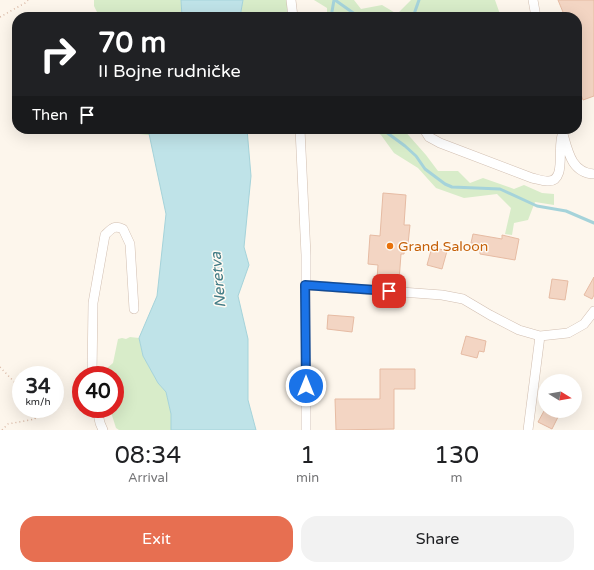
<!DOCTYPE html>
<html lang="en">
<head>
<meta charset="utf-8">
<style>
  body { margin:0; font-family:"Varela Round",sans-serif; background:#f2f2f2; color:#202124; height:100vh; display:flex; flex-direction:column; font-size:15px; white-space:nowrap }
  * { box-sizing:border-box; margin:0 }
  p { font-size:13px; color:#757577 }
  .icon { flex:none; width:22px; height:22px; fill:none; stroke:currentColor; stroke-width:2; stroke-linecap:round; stroke-linejoin:round }
  .map { position:relative; height:430px; overflow:hidden }
  .panel { display:flex; flex-direction:column; background:#fff; flex:1 }
  .panel>* { flex:none }
  .guide { position:absolute; left:12px; top:12px; width:570px; height:122px; border-radius:16px; box-shadow:0 4px 16px #0002; background:#202124; color:#fff; overflow:hidden }
  .needle { width:26px; rotate:101deg }
  .fabs { position:absolute; left:538px; top:374px; display:grid; gap:8px }
  .fabs a { display:grid; place-items:center; width:44px; height:44px; border-radius:50%; background:#fff; box-shadow:0 4px 16px #0002; font-size:20px }
  .speed { position:absolute; left:12px; top:366px; display:flex; gap:8px; font-size:20px; font-weight:700; text-align:center }
  .speed>* { display:grid; place-content:center; width:52px; height:52px; border-radius:50%; background:#fff; box-shadow:0 4px 16px #0002; line-height:1 }
  .speed small { font-size:10px; font-weight:400 }
  .speed .limit { border:6px solid #d22; background:#fff; color:#111 }
  .pin { position:absolute; display:grid; place-items:center; width:34px; height:34px; color:#fff; margin:-17px; border-radius:8px; box-shadow:0 2px 6px #0006 }
  .me { position:absolute; width:44px; margin:-22px; rotate:0deg; stroke-linejoin:round; filter:drop-shadow(0 0 3px #0008) }
  .turn { display:flex; align-items:center; gap:14px; height:84px; padding:0 20px; font-size:18px }
  .turn .icon { width:52px; height:52px; stroke-width:2.5 }
  .turn b { display:block; font-size:28px; line-height:34px }
  .then { display:flex; align-items:center; height:38px; padding:0 20px; background:#0003; gap:8px; font-size:15px }
  .eta { display:flex; justify-content:space-evenly; align-items:center; height:68px; text-align:center }
  .eta b { font-size:24px; font-weight:600; line-height:28px }
  .cta { display:flex; gap:8px; margin-top:auto; padding:8px 20px }
  .cta a { flex:1; height:46px; border-radius:16px; background:#e76f51; color:#fff; font-size:16px; font-weight:600; line-height:46px; text-align:center }
  .cta a+a { background:#f2f2f2; color:#202124 }
  .map>svg:first-child { display:block }
  .green { fill:#d8ecc9 }
  .water { fill:#bfe3e8; stroke:#a5d3da }
  .lines { fill:none; stroke-linecap:round; stroke-linejoin:round }
  .stream { stroke:#a5d3da; stroke-width:3 }
  .building { fill:#f3d5c3; stroke:#e6bba3 }
  .minor-casing { stroke:#d1beb0; stroke-width:10 }
  .path { stroke:#d9b8a5; stroke-width:1.5; stroke-dasharray:1 3; stroke-linecap:butt }
  .minor { stroke:#fff; stroke-width:9 }
  .route-casing { stroke:#114b97; stroke-width:10 }
  .route { stroke:#1a73e8; stroke-width:7 }
  .food-dot { fill:#e8710a; stroke:#fffaf3; stroke-width:1.5 }
  .labels { text-anchor:middle; dominant-baseline:central; stroke-width:3; stroke-linejoin:round; paint-order:stroke }
  .food-label { font-size:14px; fill:#c56008; stroke:#fffaf3; text-anchor:start }
  .water-label { font-size:15px; font-style:italic; fill:#437c86; stroke:#fffaf3 }
</style>
</head>
<body>
<div class="map">
<svg width="594" height="430" viewBox="0 0 594 430">
  <rect width="100%" height="100%" fill="#fdf6ec"/>
  <path class="green" d="M94 0H181L182 17H107L105 13 99 16 94 6Z
    M243 0H291L293 17H240Z
    M314 0H354L361 9 382 5 397 14 411 0H495L501 17H327V8Z
    M134 129H148L149 135 139 134Z
    M371 129H403L426 155 438 171H458L470 183 483 178 514 189 524 185 542 193 554 194V205L535 202 528 220 514 223 512 235 505 234 511 208 497 194 464 198 436 188 418 168 394 153 381 135Z
    M130 337 139 338 143 356 158 383 166 392 171 414V430H119L116 428 110 409H115V375H99L113 363 118 339 122 338 126 339Z"/>
  <path class="water" d="M181 0H243L240 17H182Z
    M148 129H247L251 176 244 247 249 265 238 296 248 339V400L256 430H171V414L166 392 158 383 143 356 139 338 157 296 166 214Z"/>
  <g class="lines">
    <path class="stream" d="M335 0 359 17
      M331 17 334 0
      M413 17 419 0
      M382 129 405 146 416 156 425 169 445 184 452 187 500 189 537 206 566 211 594 223"/>
  </g>
  <path class="building" d="M558 0H594V96L583 100 577 85V17H565Z
    M383 193 406 195 404 225H410L408 244 405 243 404 254H401L399 281 377 279 378 265 368 264 370 235 380 236Z
    M473 234 502 239V235L519 239 515 260 480 254V250L472 249 473 243H471Z
    M432 247 447 251 442 269 427 265Z
    M594 277V295L592 299 584 295Z
    M552 279 568 281 565 300 549 298Z
    M328 315 354 317 352 332 327 329Z
    M466 336 486 341 484 352 479 351 477 358 461 354Z
    M380 369H415V389H394V429L336 430 335 399H380Z
    M544 411H561L552 429 538 422Z"/>
  <g class="lines">
    <g class="minor-casing">
      <path id="minor" d="M291 0 293 17
        M533 0 536 17
        M300 129 306 255V430
        M424 129 429 137 440 143 532 178C537 179 542 181 547 181 568 183 556 144 563 133
        M563 134C568 152 572 173 594 174
        M305 285 442 295 463 299 490 315 519 330 540 336 568 333 577 328 584 324 594 311
        M92 375 93 303 105 235C112 228 114 225 123 229L130 244 134 309
        M97 409 100 423 103 430
        M528 430 540 336"/>
    </g>
    <path class="path" d="M0 17 25 3 28 0
      M0 367 21 389
      M2 430 8 424 35 419 38 409"/>
    <use href="#minor" class="minor"/>
  </g>
  <g class="lines">
    <g class="route-casing">
      <path id="route" d="M306 386 305 285 389 291"/>
    </g>
    <use href="#route" class="route"/>
  </g>
  <circle class="food-dot" cx="390" cy="246" r="4"/>
  <g class="labels">
    <g class="food-label">
      <text x="398" y="246">Grand Saloon</text>
    </g>
    <g class="water-label">
      <text transform="translate(218 280) rotate(-95)">Neretva</text>
    </g>
  </g>
</svg>
<div class="fabs">
<a><svg class="needle" viewBox="-14 -14 28 28"><path d="M0-13l5 13h-10z" fill="#e53935"/><path d="M0 13l5-13h-10z" fill="#757577"/></svg></a>
</div>
<div class="speed"><div>34<small>km/h</small></div><div class="limit">40</div></div>
<div class="pin" style="left:389px;top:291px;background:#d93025"><svg class="icon" aria-label="arrive" viewBox="0 0 24 24"><path d="M6 21V4h12l-3 4 3 4H6"/></svg></div>
<svg class="me" style="left:306px;top:386px" viewBox="-20 -20 40 40"><circle r="17" fill="#1a73e8" stroke="#fff" stroke-width="3"/><path d="M0-11L8 9 0 5-8 9z" fill="#fff"/></svg>
<div class="guide">
<div class="turn"><svg class="icon" aria-label="right" viewBox="0 0 24 24"><path d="M7 20v-9h11M14 6l5 5-5 5"/></svg><div><b>70 m</b>II Bojne rudničke</div></div>
<div class="then">Then<svg class="icon" aria-label="arrive" viewBox="0 0 24 24"><path d="M6 21V4h12l-3 4 3 4H6"/></svg></div>
</div>
</div>
<section class="panel">
<div class="eta">
<div><b>08:34</b><p>Arrival</p></div>
<div><b>1</b><p>min</p></div>
<div><b>130</b><p>m</p></div>
</div>
<div class="cta"><a>Exit</a><a>Share</a></div>
</section>
</body>
</html>
